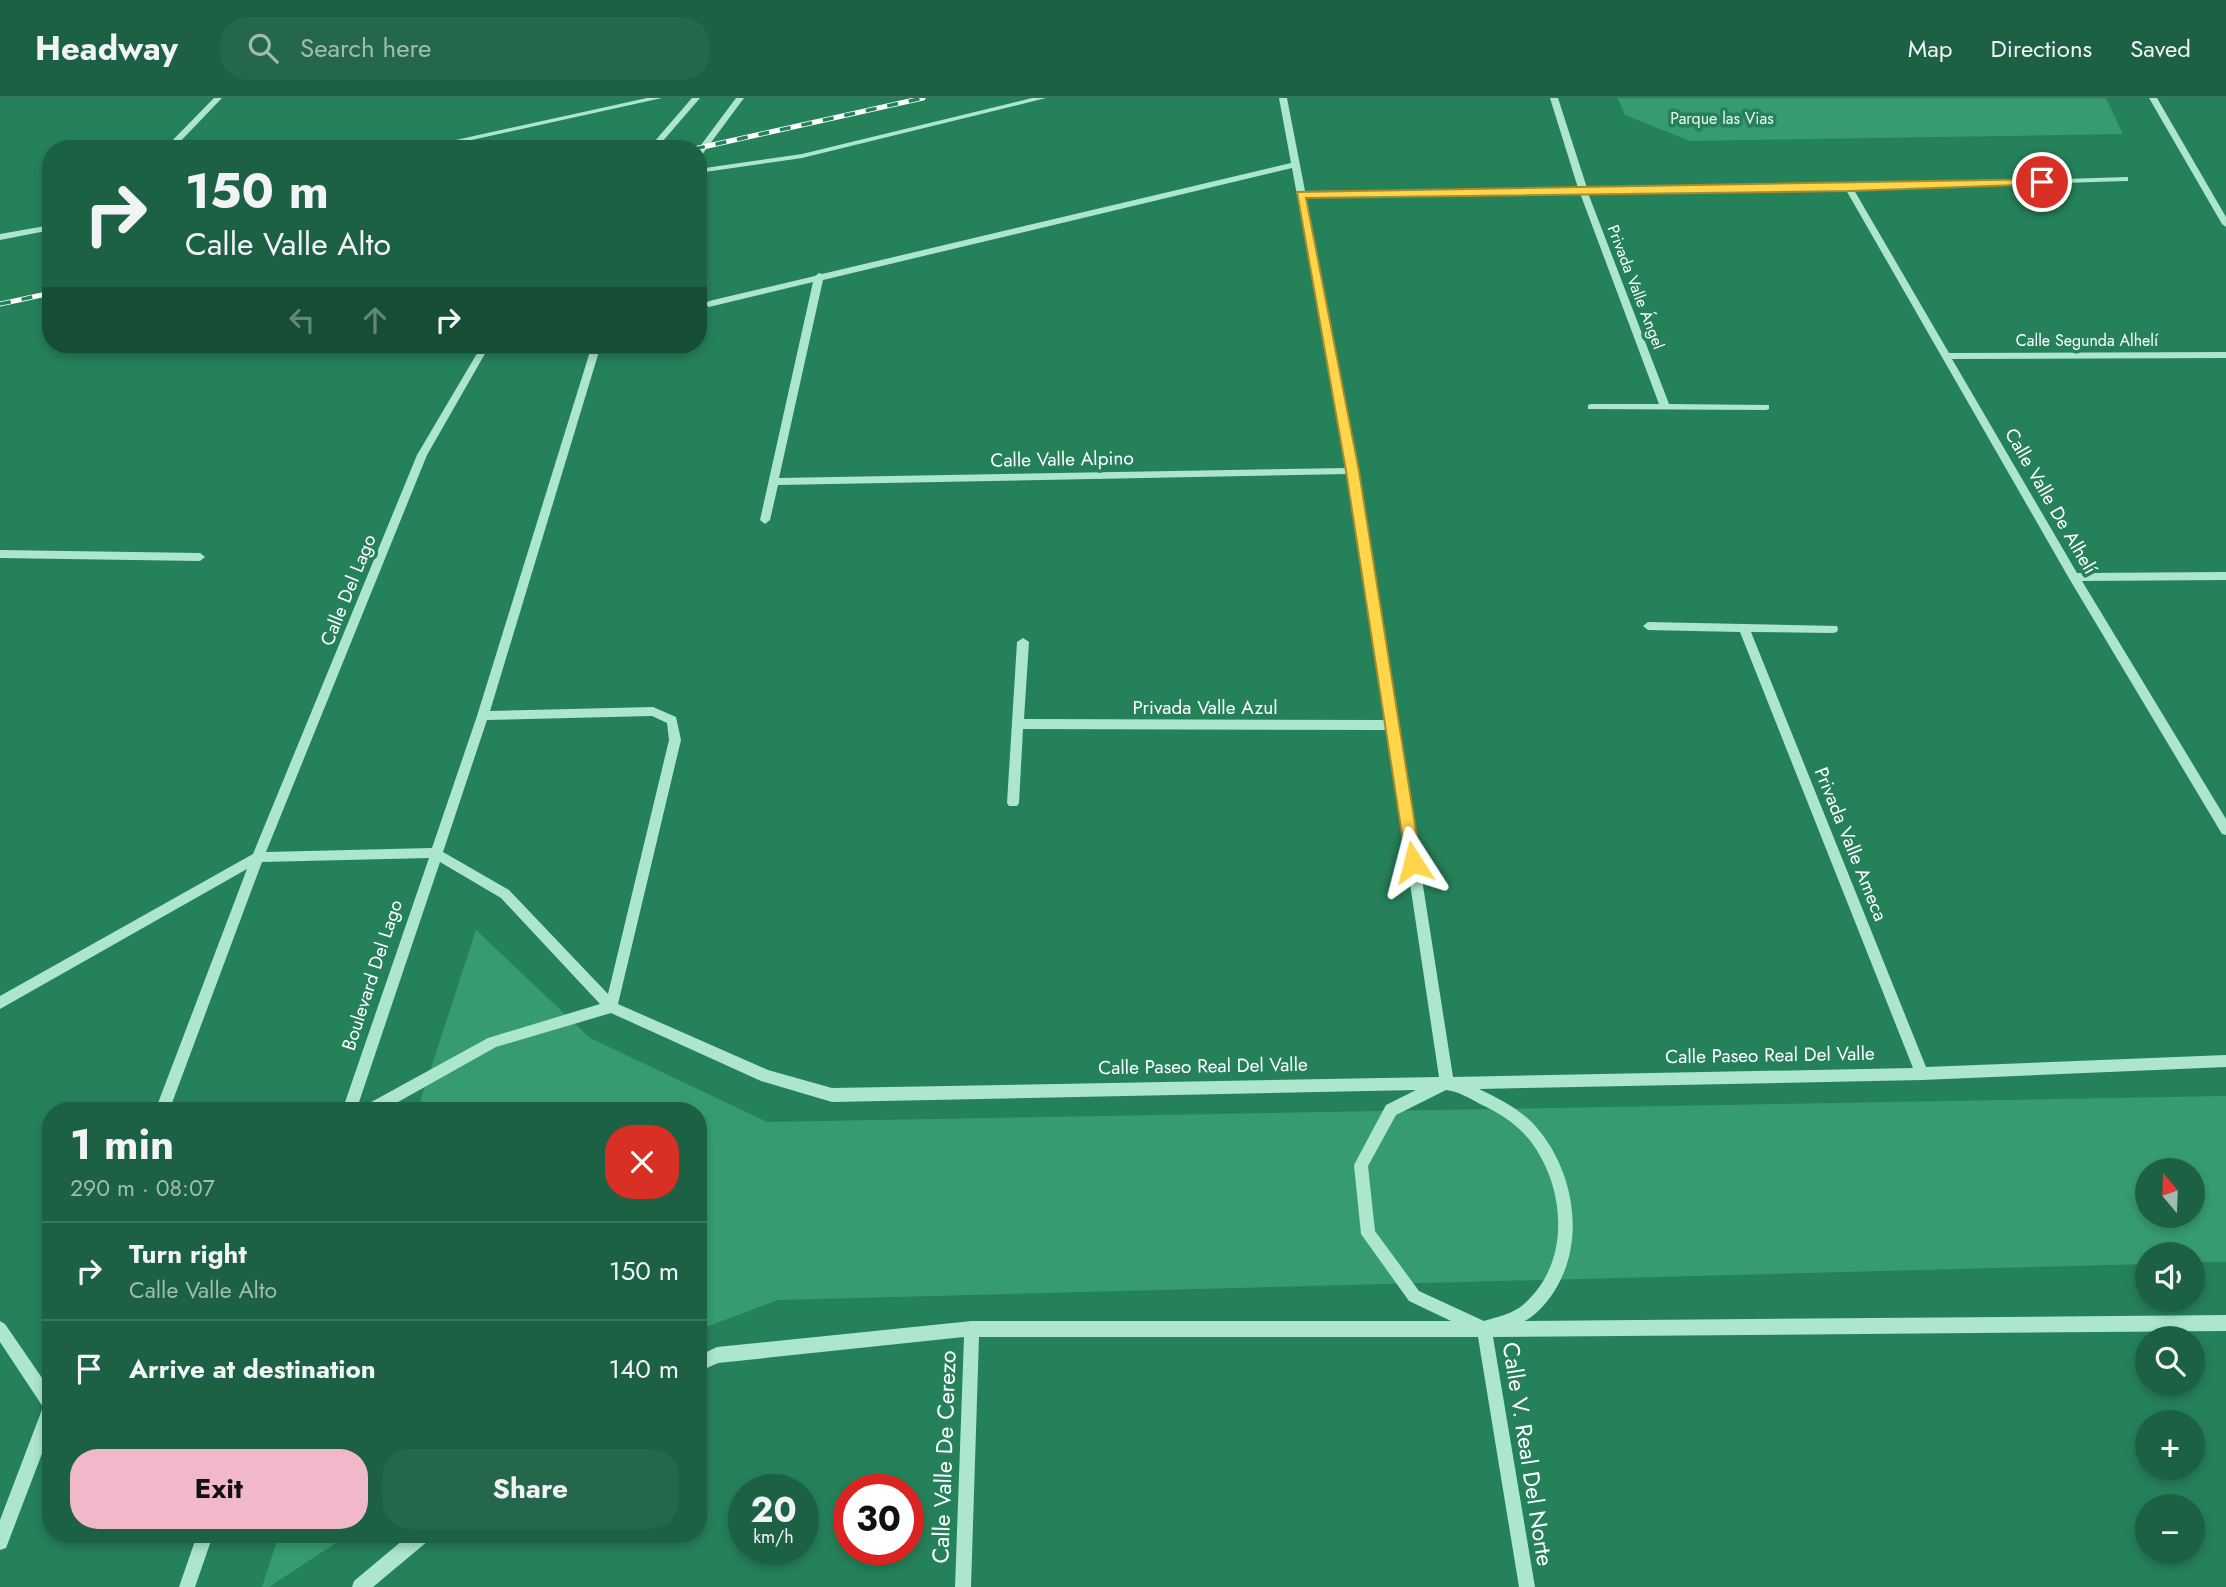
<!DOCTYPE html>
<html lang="en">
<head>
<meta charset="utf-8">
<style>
  body { margin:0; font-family:Jost,sans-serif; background:#25674a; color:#f1f3f6; height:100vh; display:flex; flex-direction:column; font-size:26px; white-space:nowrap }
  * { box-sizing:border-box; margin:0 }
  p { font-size:23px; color:#a0bcb2 }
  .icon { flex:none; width:38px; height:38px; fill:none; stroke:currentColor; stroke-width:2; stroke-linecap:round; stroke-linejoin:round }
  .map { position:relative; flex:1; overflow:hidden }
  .details { position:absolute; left:42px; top:1004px; width:665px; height:441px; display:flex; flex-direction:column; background:#1c6143; border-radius:28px; box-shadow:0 4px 10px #0003 }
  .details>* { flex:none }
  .top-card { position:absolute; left:42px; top:42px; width:665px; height:214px; border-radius:28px; box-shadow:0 4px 10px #0003; background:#1c6143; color:#f1f3f6; overflow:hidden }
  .needle { width:46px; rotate:341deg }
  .fabs { position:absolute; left:2135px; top:1060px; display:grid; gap:14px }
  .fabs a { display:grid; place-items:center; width:70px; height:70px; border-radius:50%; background:#1c6143; box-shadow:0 4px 10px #0003; font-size:35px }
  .speed { position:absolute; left:728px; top:1376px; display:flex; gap:14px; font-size:35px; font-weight:700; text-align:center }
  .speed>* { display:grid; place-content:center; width:91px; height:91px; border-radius:50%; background:#1c6143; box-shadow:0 4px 10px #0003; line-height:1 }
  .speed small { font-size:18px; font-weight:400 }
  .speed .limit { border:10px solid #d22; background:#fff; color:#111 }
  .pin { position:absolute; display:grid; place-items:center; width:60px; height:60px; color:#fff; margin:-30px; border:4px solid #fff; border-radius:50%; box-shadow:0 2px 7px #0007 }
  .me { position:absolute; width:77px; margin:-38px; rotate:351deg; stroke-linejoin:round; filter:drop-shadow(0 0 5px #0008) }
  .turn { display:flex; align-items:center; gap:24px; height:147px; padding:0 28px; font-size:32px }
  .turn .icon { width:91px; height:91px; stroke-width:2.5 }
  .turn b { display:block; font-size:49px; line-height:60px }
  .lanes { display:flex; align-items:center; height:66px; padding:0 28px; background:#0003; justify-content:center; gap:35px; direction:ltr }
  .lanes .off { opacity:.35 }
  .round { display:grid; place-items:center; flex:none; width:74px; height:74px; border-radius:28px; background:#25674a }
  .head { display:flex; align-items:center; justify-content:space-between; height:119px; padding:0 28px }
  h1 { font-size:42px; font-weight:700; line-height:52px }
  .primary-button { display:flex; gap:14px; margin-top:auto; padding:14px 28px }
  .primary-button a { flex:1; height:80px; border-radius:28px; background:#f1b8ca; color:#111; font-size:28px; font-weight:700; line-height:80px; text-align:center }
  .primary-button a+a { background:#25674a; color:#f1f3f6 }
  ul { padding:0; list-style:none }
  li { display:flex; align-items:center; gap:21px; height:98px; padding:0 28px; border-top:2px solid #3a755c }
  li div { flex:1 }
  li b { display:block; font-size:26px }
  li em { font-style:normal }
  header { display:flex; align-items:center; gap:42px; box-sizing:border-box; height:98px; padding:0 35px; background:#1c6143; border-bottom:2px solid #3a755c }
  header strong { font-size:33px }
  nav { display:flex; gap:38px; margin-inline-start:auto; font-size:24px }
  .search { width:490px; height:63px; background:#25674a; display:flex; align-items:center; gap:18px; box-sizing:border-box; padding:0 24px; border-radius:28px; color:#a0bcb2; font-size:26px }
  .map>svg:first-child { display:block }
  .green { fill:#369c6f; fill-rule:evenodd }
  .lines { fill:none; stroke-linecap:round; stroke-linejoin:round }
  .minor { fill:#ace6cd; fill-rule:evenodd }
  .rail-casing { stroke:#fff; stroke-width:5 }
  .rail { stroke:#258159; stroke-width:3.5; stroke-dasharray:11; stroke-linecap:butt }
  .route { fill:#ffd54a; stroke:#a68a30; stroke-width:2 }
  .labels { text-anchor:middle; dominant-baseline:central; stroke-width:7; stroke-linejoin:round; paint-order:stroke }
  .far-park-label { font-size:16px; fill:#ecfbf4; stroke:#258159 }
  .far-street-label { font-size:16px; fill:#fff; stroke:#258159 }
  .street-label { font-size:19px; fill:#fff; stroke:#258159 }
  .near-street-label { font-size:23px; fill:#fff; stroke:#258159 }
</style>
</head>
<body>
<header>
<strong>Headway</strong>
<div class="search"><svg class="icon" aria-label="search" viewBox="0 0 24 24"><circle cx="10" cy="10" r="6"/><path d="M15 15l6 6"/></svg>Search here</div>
<nav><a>Map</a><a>Directions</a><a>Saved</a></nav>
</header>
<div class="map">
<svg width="2226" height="1489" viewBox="0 0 2226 1489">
  <rect width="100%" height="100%" fill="#258159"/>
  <path class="green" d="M1618 0H2106L2123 36 1690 43 1625 17Z
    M476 832 590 940 767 1024 2226 998V1164H2193V1157H2147V1166L778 1202 698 1232V1013H417ZM2147 1073H2193V1118H2147Z
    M279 1437H348L269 1489H262Z"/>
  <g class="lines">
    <path class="minor" d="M214 0H222L173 51H164Z
      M647 0H662L431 51H415Z
      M692 0H700L656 51H648Z
      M736 0H744L701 58H698V51Z
      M1032 0H1046L802 60 698 75V71L802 56Z
      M1279 0H1287L1305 93 1578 90 1550 0H1558L1587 90 1849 88 2128 79V83H2125L1854 92 1949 255 2226 254V260L1952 261 2077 475 2226 474V482L2082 483 2226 721V737L2222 736 2070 482 1846 92 1588 95 1669 306 1769 307V311L1766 312 1588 311V307L1591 306H1659L1580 95 1306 98 1358 373 1453 979 1913 970 1740 534 1648 532 1643 528 1648 524 1837 528 1838 531 1837 534 1833 535 1751 534 1926 969 2226 957V969L1922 982 1479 991C1500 1001 1522 1012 1537 1030 1573 1072 1585 1138 1558 1187 1550 1201 1539 1215 1525 1223L2226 1217V1233L1493 1239 1535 1489H1519L1478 1239H979L971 1489H955L964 1239 718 1265 698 1274V1258L717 1249 972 1223H1451L1409 1203 1361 1136 1354 1067 1386 1007 1416 992 832 1004 761 983 611 915 496 949 382 1013H362L364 1008 488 940 600 906 501 800 440 764 356 1013H342L429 760 262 764 169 1013H155L247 771 0 911V898L253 756 417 357 482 247H490L427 357 266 754 432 750 477 618 592 247H601L490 613 653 609 676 619 681 642 618 906 768 972 832 990 1439 979 1387 632 1023 631 1019 705 1017 708H1009L1007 705 1017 544 1023 540 1029 544 1024 621 1386 622 1349 376 778 387 770 422 765 426 760 422 813 184 709 209 705 206 709 203 815 178 819 175 822 176 1291 65ZM1292 70 1347 370 779 380 823 182ZM652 618 667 625 669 642 608 896 509 792 443 754 487 622ZM1446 992C1457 993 1470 1000 1480 1006 1498 1014 1515 1025 1528 1040 1566 1087 1572 1164 1524 1206 1513 1216 1497 1219 1484 1223L1419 1193 1375 1133 1368 1068 1396 1017Z
      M2149 0H2157L2226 119V129L2222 126Z
      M51 127V132L0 142V136Z
      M0 452 200 455 205 459 200 463 0 460Z
      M0 1223 5 1226 51 1293V1332L6 1450 0 1452V1422L43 1309 0 1244Z
      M197 1437H213L195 1489H179Z
      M409 1437H430L428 1443 373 1489H352L354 1483Z"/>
    <g class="rail-casing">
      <path id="rail" d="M694 51 923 0
        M0 206 51 195"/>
    </g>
    <use href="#rail" class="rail"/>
  </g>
  <path class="route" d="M2042 81 2046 82V86L1849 93 1306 100 1359 373 1421 764 1419 769H1407L1346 373 1297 94Z"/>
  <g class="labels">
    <g class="far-park-label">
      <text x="1722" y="20">Parque las Vias</text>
    </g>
    <g class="far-street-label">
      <text transform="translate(1636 189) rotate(69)">Privada Valle Ángel</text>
      <text x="2087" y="242">Calle Segunda Alhelí</text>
    </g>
    <g class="street-label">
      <text transform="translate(1062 361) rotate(-1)">Calle Valle Alpino</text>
      <text transform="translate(2051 403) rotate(60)">Calle Valle De Alhelí</text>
      <text transform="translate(348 492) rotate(-68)">Calle Del Lago</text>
      <text x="1205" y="609">Privada Valle Azul</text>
      <text transform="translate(1851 746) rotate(68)">Privada Valle Ameca</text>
      <text transform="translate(372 877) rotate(-72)">Boulevard Del Lago</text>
      <text transform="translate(1770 957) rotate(-1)">Calle Paseo Real Del Valle</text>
      <text transform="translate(1203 968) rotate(-1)">Calle Paseo Real Del Valle</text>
    </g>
    <g class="near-street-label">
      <text transform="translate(1528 1356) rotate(81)">Calle V. Real Del Norte</text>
      <text transform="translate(944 1359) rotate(-88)">Calle Valle De Cerezo</text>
    </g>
  </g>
</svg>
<div class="fabs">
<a><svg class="needle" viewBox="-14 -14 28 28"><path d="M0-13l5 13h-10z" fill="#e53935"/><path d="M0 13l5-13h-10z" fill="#a0bcb2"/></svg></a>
<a><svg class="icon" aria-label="sound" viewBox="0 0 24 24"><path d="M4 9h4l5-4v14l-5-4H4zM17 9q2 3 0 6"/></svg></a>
<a><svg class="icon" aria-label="search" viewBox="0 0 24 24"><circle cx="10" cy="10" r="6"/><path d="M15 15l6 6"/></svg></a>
<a>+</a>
<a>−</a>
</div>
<div class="speed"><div>20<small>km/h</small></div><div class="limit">30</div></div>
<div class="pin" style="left:2042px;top:84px;background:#d93025"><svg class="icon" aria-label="arrive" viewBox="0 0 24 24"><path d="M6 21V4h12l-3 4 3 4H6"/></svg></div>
<svg class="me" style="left:1413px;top:764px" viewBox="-20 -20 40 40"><path d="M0-17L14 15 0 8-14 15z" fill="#ffd54a" stroke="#fff" stroke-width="4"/></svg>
<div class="top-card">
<div class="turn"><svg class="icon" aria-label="right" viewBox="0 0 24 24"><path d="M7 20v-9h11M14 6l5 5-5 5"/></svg><div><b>150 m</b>Calle Valle Alto</div></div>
<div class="lanes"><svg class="icon off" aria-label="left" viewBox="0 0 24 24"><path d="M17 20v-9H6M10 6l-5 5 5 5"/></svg><svg class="icon off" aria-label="ahead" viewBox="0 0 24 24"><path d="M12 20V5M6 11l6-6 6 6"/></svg><svg class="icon" aria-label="right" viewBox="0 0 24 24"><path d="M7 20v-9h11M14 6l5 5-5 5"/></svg></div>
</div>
<section class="details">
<div class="head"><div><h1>1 min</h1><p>290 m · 08:07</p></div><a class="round" style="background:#d93025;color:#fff"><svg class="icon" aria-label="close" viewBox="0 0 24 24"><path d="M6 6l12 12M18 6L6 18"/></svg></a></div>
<ul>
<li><svg class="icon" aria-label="right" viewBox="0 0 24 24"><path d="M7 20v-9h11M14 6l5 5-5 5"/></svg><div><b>Turn right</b><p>Calle Valle Alto</p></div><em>150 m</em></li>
<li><svg class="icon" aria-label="arrive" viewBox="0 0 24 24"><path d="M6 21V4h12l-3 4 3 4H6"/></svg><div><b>Arrive at destination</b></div><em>140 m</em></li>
</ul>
<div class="primary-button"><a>Exit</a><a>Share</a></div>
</section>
</div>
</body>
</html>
